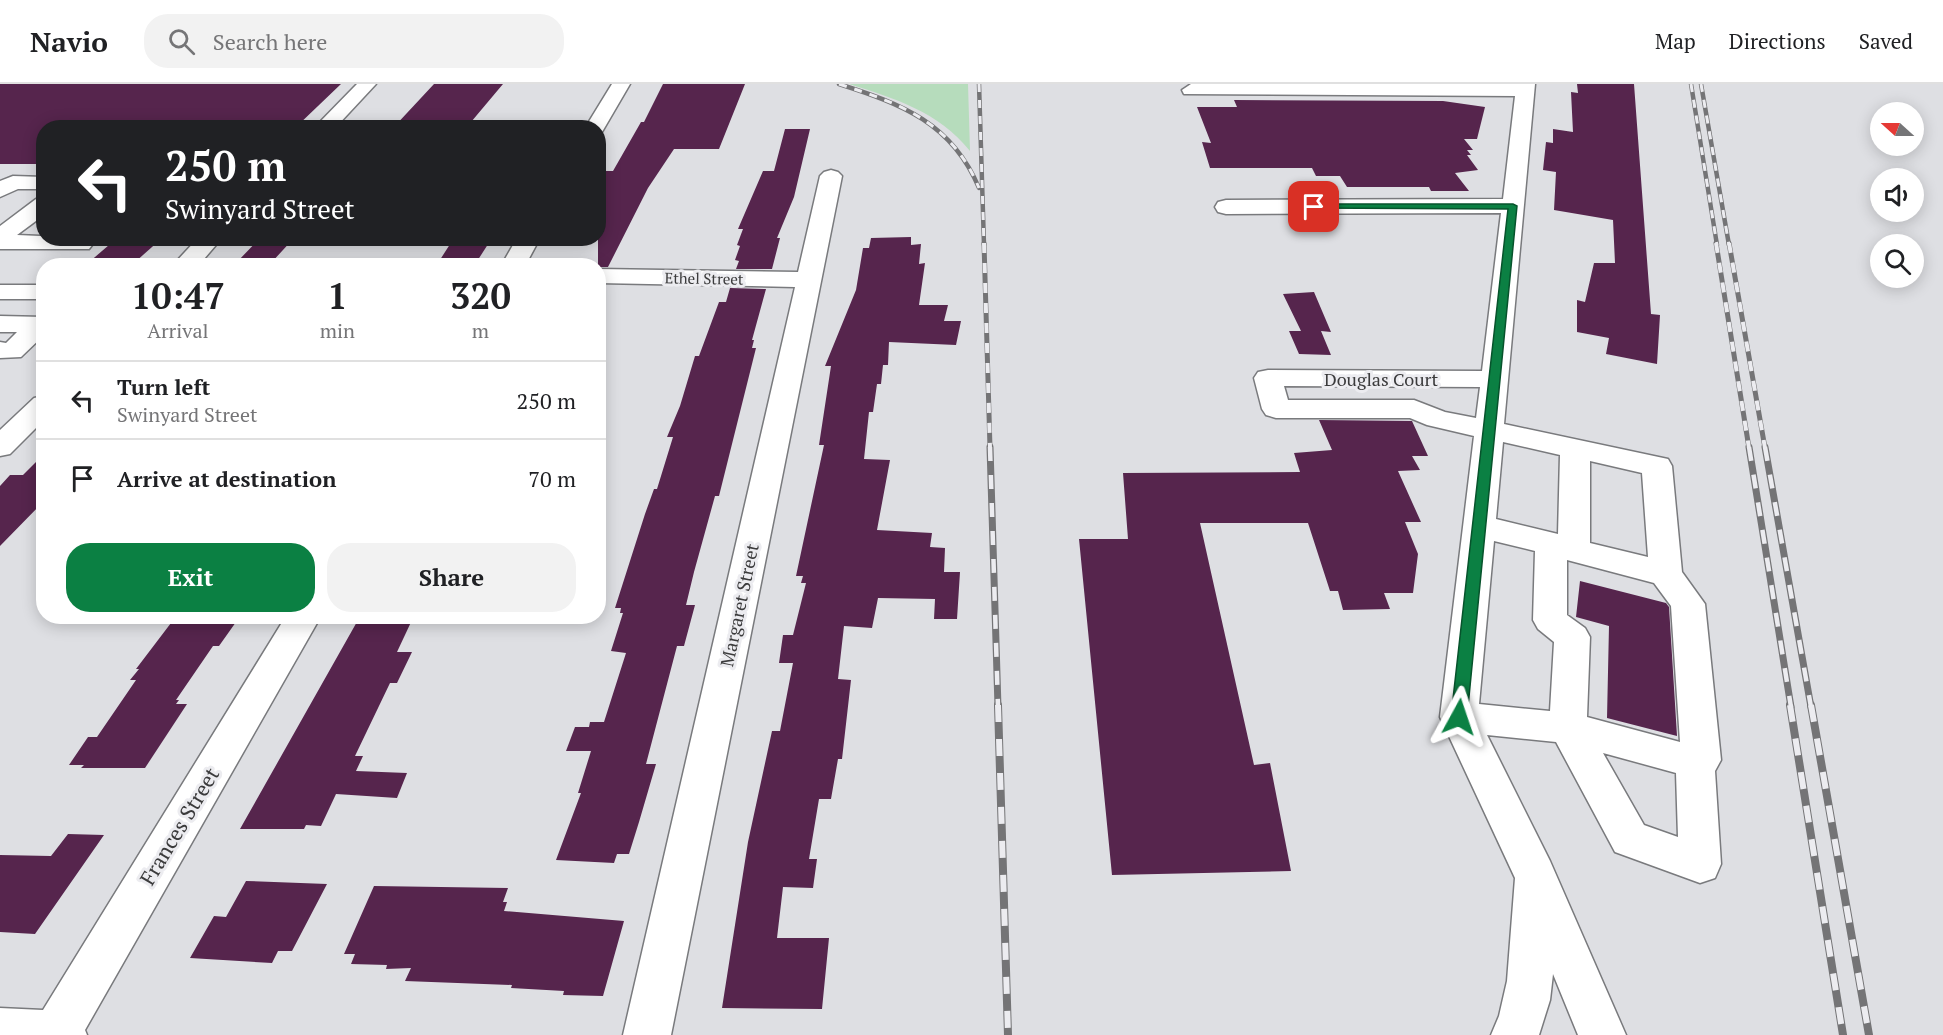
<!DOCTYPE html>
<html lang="en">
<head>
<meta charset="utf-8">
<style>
  body { margin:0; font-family:"PT Serif",serif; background:#f2f2f2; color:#202124; height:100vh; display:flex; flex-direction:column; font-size:22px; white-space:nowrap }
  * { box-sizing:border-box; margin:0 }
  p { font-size:20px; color:#757577 }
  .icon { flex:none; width:33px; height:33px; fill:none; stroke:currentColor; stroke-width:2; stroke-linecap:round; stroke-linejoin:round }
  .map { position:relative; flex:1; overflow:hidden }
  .panel { position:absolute; left:36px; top:174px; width:570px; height:366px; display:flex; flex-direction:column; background:#fff; border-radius:24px; box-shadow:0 3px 15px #0003 }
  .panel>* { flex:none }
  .guide { position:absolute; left:36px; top:36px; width:570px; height:126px; border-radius:24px; box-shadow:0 3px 15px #0003; background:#202124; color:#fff; overflow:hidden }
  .needle { width:39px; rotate:291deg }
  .fabs { position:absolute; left:1870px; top:18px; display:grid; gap:12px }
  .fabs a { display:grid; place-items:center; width:54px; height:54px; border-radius:50%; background:#fff; box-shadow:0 3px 15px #0003; font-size:30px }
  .pin { position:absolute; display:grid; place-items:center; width:51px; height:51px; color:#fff; margin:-26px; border-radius:12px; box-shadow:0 3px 9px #0006 }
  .me { position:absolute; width:66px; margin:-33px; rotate:5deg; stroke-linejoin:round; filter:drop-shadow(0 0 4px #0008) }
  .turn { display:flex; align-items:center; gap:21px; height:126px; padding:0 30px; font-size:27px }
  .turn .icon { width:78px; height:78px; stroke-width:2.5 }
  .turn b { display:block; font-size:42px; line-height:51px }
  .eta { display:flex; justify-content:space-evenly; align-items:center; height:102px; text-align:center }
  .eta b { font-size:36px; font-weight:600; line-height:42px }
  .action { display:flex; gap:12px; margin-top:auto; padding:12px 30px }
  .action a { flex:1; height:69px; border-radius:24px; background:#0b8043; color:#fff; font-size:24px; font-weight:600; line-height:69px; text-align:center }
  .action a+a { background:#f2f2f2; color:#202124 }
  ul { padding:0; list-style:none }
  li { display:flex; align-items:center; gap:18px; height:78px; padding:0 30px; border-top:2px solid #e0e0e0 }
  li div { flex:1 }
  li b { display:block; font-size:22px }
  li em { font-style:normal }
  header { display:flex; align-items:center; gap:36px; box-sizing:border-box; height:84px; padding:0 30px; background:#fff; border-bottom:2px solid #e0e0e0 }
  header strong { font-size:28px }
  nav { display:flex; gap:33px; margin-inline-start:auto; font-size:21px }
  .search { width:420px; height:54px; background:#f2f2f2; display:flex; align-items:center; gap:15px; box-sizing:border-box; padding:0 21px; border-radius:24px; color:#757577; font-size:22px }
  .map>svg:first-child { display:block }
  .green { fill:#b6dcbc }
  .building { fill:#56254d }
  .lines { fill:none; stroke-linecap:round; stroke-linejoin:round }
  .minor-casing { stroke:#797a7d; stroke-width:3 }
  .major-casing { stroke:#797a7d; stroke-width:3 }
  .minor { fill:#fff; fill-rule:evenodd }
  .major { fill:#fff; fill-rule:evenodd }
  .rail-far3-casing { stroke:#747476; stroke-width:4.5 }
  .rail-far2-casing { stroke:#747476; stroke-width:5 }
  .rail-far1-casing { stroke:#747476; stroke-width:7 }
  .rail-casing { stroke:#747476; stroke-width:8 }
  .rail-far3 { stroke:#ececf0; stroke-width:3; stroke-dasharray:8; stroke-linecap:butt }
  .rail-far2 { stroke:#ececf0; stroke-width:4; stroke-dasharray:10; stroke-linecap:butt }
  .rail-far1 { stroke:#ececf0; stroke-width:4.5; stroke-dasharray:14; stroke-linecap:butt }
  .rail { stroke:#ececf0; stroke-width:6; stroke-dasharray:17; stroke-linecap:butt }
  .route { fill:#0b8043; stroke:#07532c; stroke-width:1.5 }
  .labels { text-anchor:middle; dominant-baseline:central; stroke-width:6; stroke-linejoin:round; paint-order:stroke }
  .far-street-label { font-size:15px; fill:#3b3b3c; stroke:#ececf0 }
  .street-label { font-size:18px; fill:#3b3b3c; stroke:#ececf0 }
  .near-street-label { font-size:21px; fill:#3b3b3c; stroke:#ececf0 }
</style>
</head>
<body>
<header>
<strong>Navio</strong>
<div class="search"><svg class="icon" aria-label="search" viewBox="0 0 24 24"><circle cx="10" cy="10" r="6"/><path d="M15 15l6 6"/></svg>Search here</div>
<nav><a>Map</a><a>Directions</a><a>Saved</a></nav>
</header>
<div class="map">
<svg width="1943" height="951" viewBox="0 0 1943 951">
  <rect width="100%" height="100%" fill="#dedfe3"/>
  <path class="green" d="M849 0H968L970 67C939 28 894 14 849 0Z"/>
  <path class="building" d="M0 0H341L295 44H44V80H0Z
    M434 0H503L466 44H393Z
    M663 0H745L719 65H674L648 104 608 183H598V87H613L641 38H644Z
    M1577 0H1634L1651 230 1660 231 1657 280 1606 270 1609 254 1577 248V216L1585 218 1594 179H1615L1613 136 1554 126 1556 88 1543 86 1546 58 1553 59V45L1573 48 1571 8 1578 9Z
    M1234 16 1443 17 1485 23 1477 55H1464L1473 66H1467L1471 71H1467L1478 86 1455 89 1469 107H1431L1429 103H1347L1340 92H1316L1312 84H1210L1202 58 1211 59 1197 23H1237Z
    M785 45H810L794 113 777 154H780L772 185H736L739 177 735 176 740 162 737 161 743 145H738L763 87H774Z
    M911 153V161L921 160 919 180 925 179 919 221H948L944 237H961L956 261 889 258 888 281H883L881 300H877L873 328H869L864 375 890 376 877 446 932 449 930 463 945 464 944 488H960L957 535H934L935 515 878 514 872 544 844 542 838 595 851 596 842 675H838L831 715H819L809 775H817L813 804 783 803 777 854H829L822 925 722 924 748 758 772 647H780L793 579H779L783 551H793L806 499H801L803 492H796L824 361H819L831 282H825L856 206 863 164H869L871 154Z
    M260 154H294L271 179 237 178Z
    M454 154H492L474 182H436Z
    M116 155H161L134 179H88Z
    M730 204 766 205 752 256H754L752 264H756L719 412H715L694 488 686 521H695L684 562H677L646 680H656L639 738 629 770H617L614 779 556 776 581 709H578L591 667H566L575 643H589L590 638H604L626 569 611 567 623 529H620L621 524H615L645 430 654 405H657L673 353H667L680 322 695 272H699L719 218H726Z
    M1314 208 1331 248 1321 247 1331 271 1299 270 1289 247H1308H1301L1283 210Z
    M1319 336 1412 337 1428 372H1412L1420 386 1398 387 1421 438H1405L1418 470 1413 509H1384L1390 525 1343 526 1338 507H1330L1308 439H1200L1254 681 1270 679 1291 787 1112 791 1079 455H1128L1123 389 1300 388 1294 369 1332 366Z
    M44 370V417L0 462V402L10 391H23Z
    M1580 497 1666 519 1669 523 1677 652 1607 634 1609 542 1576 533Z
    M174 535 236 538 219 562H213L176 616H179L176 620H187L145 684H81L84 681H69L88 653H97L136 596H130L139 585H136Z
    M358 536H412L397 568H412L397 599H390L355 672H363L356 687 407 689 397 714 336 710 321 742 306 741 304 745H240Z
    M68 750 104 751 35 850 0 848V771L51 772Z
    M246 797 327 800 292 867H278L272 879 190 874 214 832 226 833Z
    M374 802 508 804 503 818H507L504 827 624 837 603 912 563 911 564 907 511 904 512 901 405 897 411 884 386 885 387 881 351 880 355 870H344Z"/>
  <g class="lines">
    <g class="minor-casing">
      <path id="minor" d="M612 0H630L602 48 598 49V44H585Z
        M1191 0H1535L1504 340 1668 375 1672 382 1682 488 1705 520 1721 676 1715 687 1721 780 1715 794 1700 799 1615 768 1556 658 1487 651 1550 777 1626 951H1578L1553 890 1550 916 1539 951H1491L1499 932 1507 897 1515 794 1440 633 1474 352 1427 341 1410 334H1276L1266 331 1262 325 1254 294 1258 288 1268 286 1482 287 1501 129 1226 130 1218 128 1215 123 1218 118 1226 116 1503 115 1515 12 1184 10 1182 6ZM1284 302 1480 303 1476 334 1445 328 1414 316H1288ZM1503 358 1560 371 1558 450 1496 435ZM1590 377 1642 389 1648 473 1590 459ZM1494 457 1535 467 1533 536 1538 545 1554 558 1550 627 1479 620ZM1567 476 1654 499 1671 522 1680 658 1587 633 1590 553 1585 544 1567 531ZM1603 669 1676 689 1678 753 1644 741Z
        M831 86 838 88 842 92 671 951H623L795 203 598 199V185L798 188 820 92 824 88Z
        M13 92 44 93V105H18L0 113V97Z
        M44 114V131L17 151 87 154 93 160 89 165H0V142L36 115Z
        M517 154H540L525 182H501Z
        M0 201H44V215H0Z
        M0 232 44 233V251L21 273 0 274V258L6 259 17 248H0Z
        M286 532H321L85 946 87 951H0V924L43 926Z"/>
    </g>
    <g class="major-casing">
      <path id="major" d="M357 0H376L335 44H314Z
        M198 154H222L198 182H172Z
        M44 312V336L10 370 0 372V346L34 314Z"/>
    </g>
    <use href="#minor" class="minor"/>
    <use href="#major" class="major"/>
    <g class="rail-far3-casing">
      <path id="rail-far3" d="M839 0C902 20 952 39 979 104
        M979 0 984 161
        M1691 0 1717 161
        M1701 0 1729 161"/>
    </g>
    <g class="rail-far2-casing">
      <path id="rail-far2" d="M984 159 990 364
        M1716 159 1749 364
        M1729 159 1765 364"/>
    </g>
    <g class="rail-far1-casing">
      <path id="rail-far1" d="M990 363 998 623
        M1749 363 1791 623
        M1765 363 1811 623"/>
    </g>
    <g class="rail-casing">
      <path id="rail" d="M998 621 1008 951
        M1790 621 1843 951
        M1811 621 1869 951"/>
    </g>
    <use href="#rail-far3" class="rail-far3"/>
    <use href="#rail-far2" class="rail-far2"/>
    <use href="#rail-far1" class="rail-far1"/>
    <use href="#rail" class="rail"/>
  </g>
  <path class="route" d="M1314 120H1513L1517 122 1467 633 1459 639 1451 633 1508 125 1311 124V121Z"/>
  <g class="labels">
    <g class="far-street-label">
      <text transform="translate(704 194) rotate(1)">Ethel Street</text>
    </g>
    <g class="street-label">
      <text x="1381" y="295">Douglas Court</text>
      <text transform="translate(739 521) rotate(-78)">Margaret Street</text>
    </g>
    <g class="near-street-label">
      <text transform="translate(179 742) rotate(-59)">Frances Street</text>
    </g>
  </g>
</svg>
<div class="fabs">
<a><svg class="needle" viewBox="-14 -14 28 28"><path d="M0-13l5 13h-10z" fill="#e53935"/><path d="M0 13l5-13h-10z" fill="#757577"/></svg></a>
<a><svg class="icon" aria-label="sound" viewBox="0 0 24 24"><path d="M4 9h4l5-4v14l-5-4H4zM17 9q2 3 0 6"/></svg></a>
<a><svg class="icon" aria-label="search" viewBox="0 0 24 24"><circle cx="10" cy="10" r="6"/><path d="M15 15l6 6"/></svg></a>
</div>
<div class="pin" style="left:1314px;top:123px;background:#d93025"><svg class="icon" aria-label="arrive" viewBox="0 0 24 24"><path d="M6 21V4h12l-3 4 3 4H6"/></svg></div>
<svg class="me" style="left:1459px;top:633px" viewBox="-20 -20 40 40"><path d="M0-17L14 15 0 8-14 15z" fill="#0b8043" stroke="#fff" stroke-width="4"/></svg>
<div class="guide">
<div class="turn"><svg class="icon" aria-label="left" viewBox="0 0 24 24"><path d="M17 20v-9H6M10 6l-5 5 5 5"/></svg><div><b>250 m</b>Swinyard Street</div></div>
</div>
<section class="panel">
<div class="eta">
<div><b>10:47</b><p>Arrival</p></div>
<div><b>1</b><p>min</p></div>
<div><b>320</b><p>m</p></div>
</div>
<ul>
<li><svg class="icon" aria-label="left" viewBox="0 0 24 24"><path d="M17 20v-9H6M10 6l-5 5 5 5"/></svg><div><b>Turn left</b><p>Swinyard Street</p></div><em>250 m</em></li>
<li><svg class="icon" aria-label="arrive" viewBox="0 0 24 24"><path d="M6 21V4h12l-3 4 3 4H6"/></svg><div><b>Arrive at destination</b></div><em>70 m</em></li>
</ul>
<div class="action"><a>Exit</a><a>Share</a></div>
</section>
</div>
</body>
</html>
